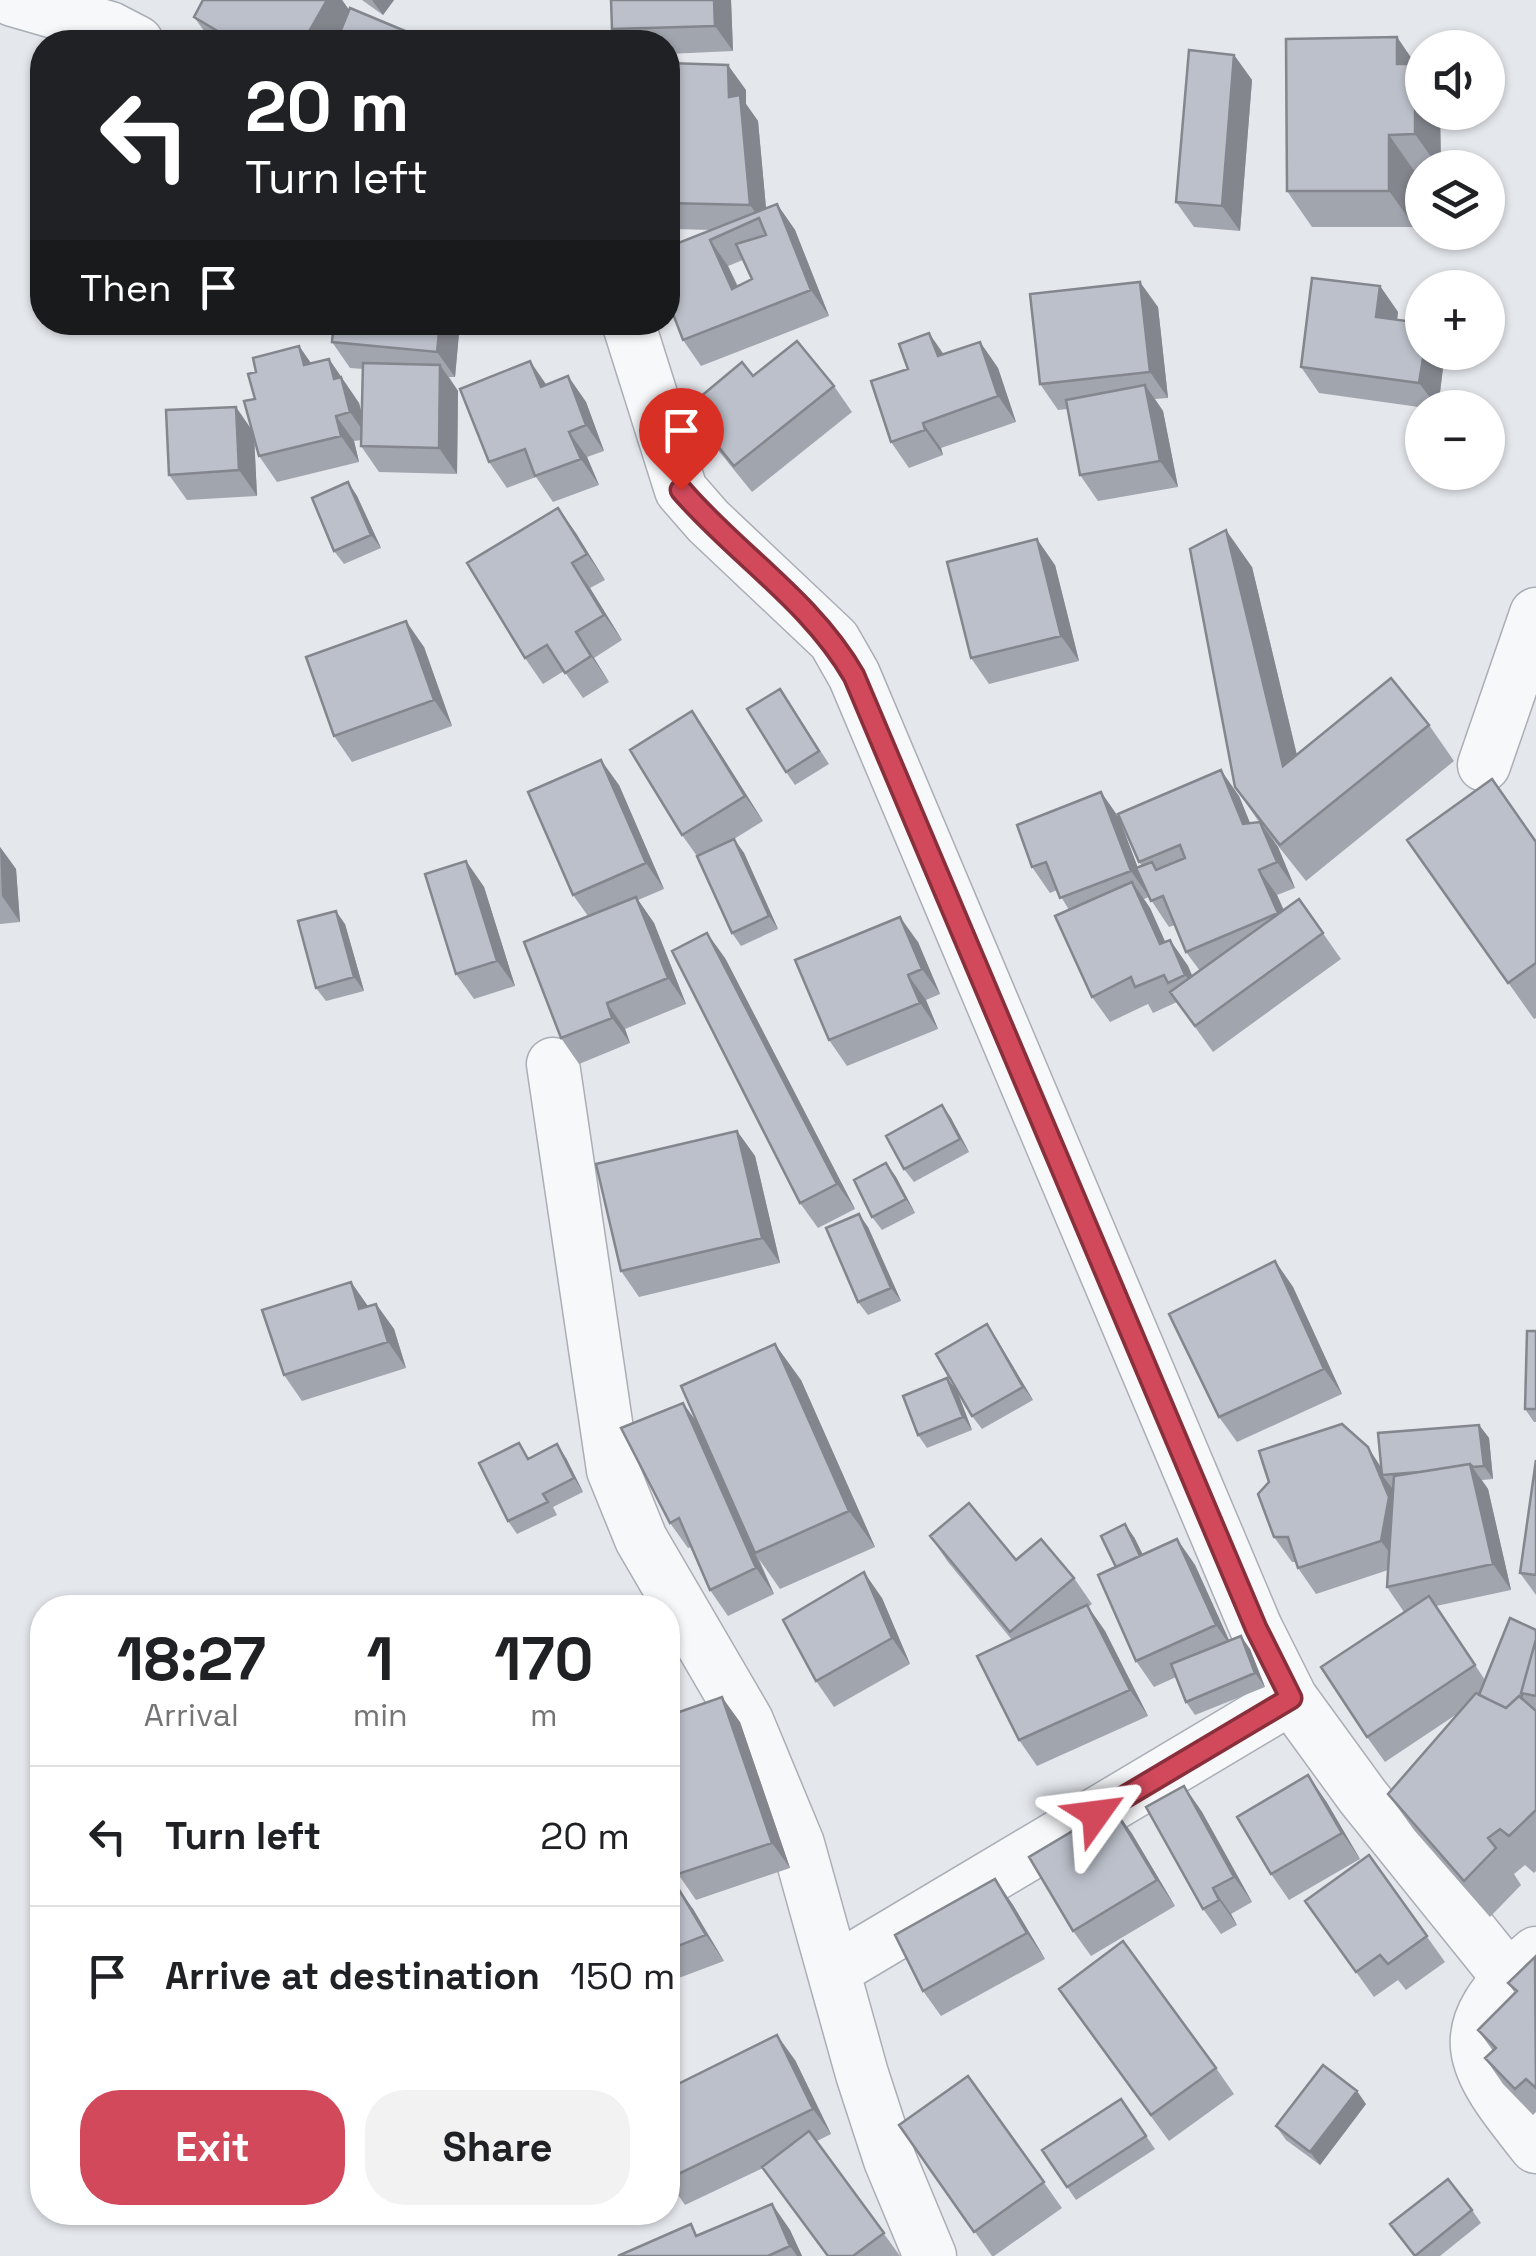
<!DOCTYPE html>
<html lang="en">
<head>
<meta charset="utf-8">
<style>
  body { margin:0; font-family:"Space Grotesk",sans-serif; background:#f2f2f2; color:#202124; height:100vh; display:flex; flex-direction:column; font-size:38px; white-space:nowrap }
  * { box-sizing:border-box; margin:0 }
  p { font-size:32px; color:#757577 }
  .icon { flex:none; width:55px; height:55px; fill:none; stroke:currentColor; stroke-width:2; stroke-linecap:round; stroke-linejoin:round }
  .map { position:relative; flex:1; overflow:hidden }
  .panel { position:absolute; left:30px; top:1595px; width:650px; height:630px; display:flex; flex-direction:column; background:#fff; border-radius:40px; box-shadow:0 2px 8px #0004 }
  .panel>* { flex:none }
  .guide { position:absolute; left:30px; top:30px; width:650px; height:305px; border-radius:40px; box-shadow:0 2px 8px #0004; background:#202124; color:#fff; overflow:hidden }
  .tools { position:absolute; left:1405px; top:30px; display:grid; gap:20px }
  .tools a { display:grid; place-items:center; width:100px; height:100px; border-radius:50%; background:#fff; box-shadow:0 2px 8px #0004; font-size:50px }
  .pin { position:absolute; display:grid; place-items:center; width:85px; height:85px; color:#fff; margin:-102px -42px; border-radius:50% 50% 50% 0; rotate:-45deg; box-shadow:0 0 10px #0007 }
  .pin .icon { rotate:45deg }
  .me { position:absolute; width:110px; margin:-55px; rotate:59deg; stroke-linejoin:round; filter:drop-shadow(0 0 8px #0008) }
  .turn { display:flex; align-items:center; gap:35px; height:210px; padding:0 50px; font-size:45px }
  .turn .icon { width:130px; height:130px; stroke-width:2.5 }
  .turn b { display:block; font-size:70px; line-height:85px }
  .then { display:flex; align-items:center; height:95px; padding:0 50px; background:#0003; gap:20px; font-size:38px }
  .eta { display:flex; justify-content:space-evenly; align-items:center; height:170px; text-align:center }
  .eta b { font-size:60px; font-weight:700; line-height:70px }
  .button { display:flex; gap:20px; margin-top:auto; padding:20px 50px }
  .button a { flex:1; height:115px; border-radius:40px; background:#d1495b; color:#fff; font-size:40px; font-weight:700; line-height:115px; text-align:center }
  .button a+a { background:#f2f2f2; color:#202124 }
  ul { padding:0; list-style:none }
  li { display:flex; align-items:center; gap:30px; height:140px; padding:0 50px; border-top:2px solid #e0e0e0 }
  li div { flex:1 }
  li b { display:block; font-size:38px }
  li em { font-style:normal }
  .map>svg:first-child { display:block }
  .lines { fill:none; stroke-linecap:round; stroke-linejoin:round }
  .minor-casing { stroke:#a9aeb7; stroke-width:55 }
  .minor { stroke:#f7f8fa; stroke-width:52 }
  .wall { fill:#a1a5ae; fill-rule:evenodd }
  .shaded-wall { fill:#83868d }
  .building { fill:#bbc0ca; stroke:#83868d; stroke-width:2.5; fill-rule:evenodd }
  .route-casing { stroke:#882f3b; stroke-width:25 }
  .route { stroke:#d1495b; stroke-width:18 }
</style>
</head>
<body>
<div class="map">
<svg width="1536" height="2256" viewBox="0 0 1536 2256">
  <rect width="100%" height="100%" fill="#e4e7ec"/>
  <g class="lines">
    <g class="minor-casing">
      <path id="minor" d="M13 0 110 28 137 42
        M628 322 681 490 708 521 834 640 854 675 1256 1628 1291 1698 1363 1797 1508 1977
        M1484 765 1536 614
        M553 1064 613 1470 641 1539 747 1721 798 1844 862 2074 890 2160 930 2256
        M1536 1953C1445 2032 1470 2064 1536 2147
        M836 1969 1291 1698"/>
    </g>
    <use href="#minor" class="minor"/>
  </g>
  <path class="wall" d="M203 0H342L349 10 335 42H212L194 17Z
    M362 0H394L383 15Z
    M611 0H731L733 51 668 54V42H621L612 29Z
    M1397 37 1422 74V112H1440L1441 168H1422V171L1415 172V227H1312L1287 191Z
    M1234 55 1252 80 1240 231 1194 227 1176 202Z
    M668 63 746 90V104L758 121 766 208 777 204 795 230 829 316 701 366 683 340 712 230 674 229 668 220ZM743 260 752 279 738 286 728 266Z
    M1380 286 1398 312 1397 320 1445 352 1438 408H1426L1319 393 1301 367Z
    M1158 307 1168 398 1155 399 1163 411 1178 487 1098 501 1080 475 1067 409 1058 410 1040 384Z
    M334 322H460L455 377H449L458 391 457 474 379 472 361 446 362 440 354 441 359 462 277 482 259 456 254 438 257 496 187 500 169 475 252 430 256 372 299 346 311 363 329 359 359 403 362 414 363 369 350 368 332 342Z
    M980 342 998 368 1016 422 941 448 943 455 909 468 891 442 908 369Z
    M568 376 586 402 604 451 587 457 599 485 553 502 536 477 507 488 489 462 547 385Z
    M753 376 834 386 852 412 752 492 705 434 687 408Z
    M348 482 357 496 381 548 344 564 334 551Z
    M558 508 605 580 590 588 622 640 594 658 609 682 583 698 564 671 543 684 525 658Z
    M1055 565 1079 661 989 684 971 658Z
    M1252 567 1297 755 1429 725 1454 761 1306 881 1271 837 1278 847 1295 888 1277 895 1284 910 1299 899 1341 959 1213 1052 1177 1002 1153 1013 1148 1004 1110 1022 1092 997 1069 910 1057 890 1050 893 1032 867 1101 792 1119 818 1138 868 1142 866 1139 862 1239 796 1250 823 1259 822 1235 787ZM1149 897 1169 927 1175 925 1186 952 1200 971 1192 976 1188 966 1170 940 1165 942 1150 908 1144 899Z
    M424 647 452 726 352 762 334 736Z
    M789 702 829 764 795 785 786 772Z
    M710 737 763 821 734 839 744 853 778 929 741 946 732 933 697 856 682 835Z
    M619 785 664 889 638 900 654 923 686 1004 625 1029 630 1043 579 1064 561 1038 588 916 573 895Z
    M1407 840 1536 842V1018L1534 1019Z
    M0 847 16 869 20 922 0 924Z
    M466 861 484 887 515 986 474 999 456 974Z
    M345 924 364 991 326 1001 316 988Z
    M918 942 940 994 926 1000 938 1029 847 1066 829 1040Z
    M725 958 855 1209 818 1228 800 1203Z
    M942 1105 951 1118 969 1152 914 1182 904 1169Z
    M737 1131 755 1156 780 1263 639 1297 621 1271Z
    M886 1163 896 1177 915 1213 882 1230 872 1217Z
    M868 1227 901 1301 868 1315 858 1302Z
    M1275 1261 1293 1287 1342 1394 1237 1442 1219 1417Z
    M351 1282 368 1306 376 1304 394 1329 406 1368 302 1401 284 1375Z
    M1536 1331V1422H1534L1525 1409Z
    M996 1338 1033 1400 982 1429 972 1416Z
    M947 1378 957 1391 972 1430 927 1448 918 1435Z
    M801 1380 875 1547 780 1589 759 1559 774 1594 728 1616 710 1590 692 1547 688 1548 670 1523 697 1423Z
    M1479 1425 1489 1438 1493 1479 1482 1480 1488 1489 1511 1590 1436 1606 1485 1680 1536 1630V1871L1534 1873 1525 1865 1514 1874 1521 1885 1490 1917 1414 1830 1388 1794 1457 1714 1385 1762 1367 1737 1404 1612 1387 1587 1388 1570 1316 1594 1298 1568 1296 1562H1292L1274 1537 1381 1466Z
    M566 1458 583 1492 553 1507 557 1515 517 1534 508 1521Z
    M1536 1460V1595L1520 1573Z
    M930 1536 1016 1560 1074 1578 1092 1604 1088 1607 1105 1631 1148 1716 1037 1766 1019 1740 1012 1640 948 1562Z
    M1134 1537 1143 1555 1177 1539 1195 1565 1229 1641 1250 1649 1265 1687 1195 1715 1186 1702 1176 1677 1154 1687 1136 1661 1116 1567Z
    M882 1598 910 1664 834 1707 816 1681Z
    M740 1722 790 1868 696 1900 678 1874Z
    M1184 1786 1202 1812 1252 1902 1231 1914 1237 1925 1221 1934 1203 1909Z
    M1326 1801 1360 1859 1289 1900 1271 1874Z
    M1131 1832 1175 1906 1091 1956 1073 1931Z
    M1369 1855 1445 1962 1406 1990 1398 1980 1374 1997 1305 1901Z
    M668 1872 670 1881 693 1909 724 1961 668 1982Z
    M995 1879 1013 1905 1045 1959 941 2016 923 1991Z
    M1536 1958V2112L1533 2115 1503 2084 1485 2058 1493 2051 1478 2030 1515 1993 1508 1983Z
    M1077 2015 1216 2068 1234 2094 1169 2141Z
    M795 2060 831 2134 817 2141 900 2256H827L763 2168 685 2205 668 2180Z
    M968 2076 1062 2208 994 2256H992L899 2125Z
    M1121 2099 1155 2149 1076 2200 1042 2150Z
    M1366 2104 1320 2165 1286 2140 1276 2126Z
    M772 2204 790 2230 802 2256H618L698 2235Z
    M1472 2210 1481 2223 1440 2256H1414L1390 2224Z"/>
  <path class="shaded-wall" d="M327 0H342L352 14 335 42H303Z
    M372 0H394L383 15Z
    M714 0H731L733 51 715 26Z
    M1397 37 1422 74V112H1440L1441 168H1439L1415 134 1397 64Z
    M1234 55 1252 80 1240 231 1222 206Z
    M728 65 746 90V104L758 121 768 230 750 205 729 97Z
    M1389 135 1415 172V227L1389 191Z
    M777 204 795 230 829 316 811 290Z
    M710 240 728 266 750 315 732 289Z
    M1140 282 1158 307 1168 398 1150 372Z
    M1380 286 1398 312 1394 343 1376 317Z
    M440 322H460L455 377 437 352Z
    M929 333 947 359 938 356Z
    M980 342 998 368 1016 422 998 396Z
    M299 346 317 372 304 365Z
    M1424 352H1445L1438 408 1419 383Z
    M329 359 359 403 368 438 350 412 334 379Z
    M530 361 548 387H541Z
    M440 365 458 391 457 474 439 448Z
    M568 376 586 402 604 451 586 425Z
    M1145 385 1163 411 1178 487 1160 461Z
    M236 407 254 433 257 496 239 470Z
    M336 416 354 441 359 462 341 436Z
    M923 423 941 448 943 455 925 430Z
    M569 432 587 457 599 485 581 459Z
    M348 482 357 496 381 548 371 535Z
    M558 508 576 533 605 580 587 554Z
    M1226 530 1252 567 1308 802 1283 766Z
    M1037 539 1055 565 1079 661 1061 636Z
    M572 563 590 588 622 640 604 615Z
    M406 621 424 647 452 726 434 700Z
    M576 632 594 658 609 682 591 656Z
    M692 711 710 737 763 821 745 796Z
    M601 760 619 785 664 889 646 863Z
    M1221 770 1239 796 1261 850 1243 824Z
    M1101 792 1119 818 1149 897 1131 871Z
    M1260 822 1278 847 1295 888 1277 862Z
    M734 839 744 853 778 929 769 916Z
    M0 847 16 869 20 922 2 896Z
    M466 861 484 887 515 986 497 961Z
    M1259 870 1277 895 1296 939 1278 913Z
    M1132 882 1150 908 1178 970 1160 944Z
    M636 897 654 923 686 1004 668 978Z
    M336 911 345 924 364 991 354 977Z
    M900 917 918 942 940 994 922 969Z
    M707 933 725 958 855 1209 837 1184Z
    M1170 940 1188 966 1203 1000 1185 975Z
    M908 975 926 1000 938 1029 920 1003Z
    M607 1003 625 1029 630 1043 612 1018Z
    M942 1105 951 1118 969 1152 960 1139Z
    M737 1131 755 1156 780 1263 762 1238Z
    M886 1163 896 1177 915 1213 906 1199Z
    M859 1214 868 1227 901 1301 891 1288Z
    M1275 1261 1293 1287 1342 1394 1324 1369Z
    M351 1282 369 1308 359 1309Z
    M376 1304 394 1329 406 1368 388 1342Z
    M987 1324 996 1338 1033 1400 1023 1387Z
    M775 1344 801 1380 875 1547 849 1511Z
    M947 1378 957 1391 972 1430 963 1417Z
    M683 1403 701 1428 755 1553 774 1594 756 1568Z
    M1479 1425 1489 1438 1493 1479 1484 1466Z
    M557 1444 566 1458 583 1492 574 1478Z
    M1368 1447 1386 1475H1382L1392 1488 1407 1523 1399 1566 1381 1541Z
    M1470 1464 1488 1489 1511 1590 1493 1564Z
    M1125 1524 1134 1537 1154 1577 1144 1564Z
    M1177 1539 1195 1565 1234 1651 1216 1625Z
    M864 1572 882 1598 910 1664 892 1638Z
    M1087 1605 1105 1631 1148 1716 1130 1690Z
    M1241 1636 1250 1649 1265 1687 1255 1673Z
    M722 1697 740 1722 790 1868 772 1843Z
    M1308 1775 1326 1801 1360 1859 1342 1833Z
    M1184 1786 1202 1812 1252 1902 1234 1877Z
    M1113 1807 1131 1832 1175 1906 1157 1880Z
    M995 1879 1013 1905 1045 1959 1027 1933Z
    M675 1883 693 1909 724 1961 706 1935Z
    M1213 1888 1231 1914 1237 1925 1219 1900Z
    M777 2035 795 2060 831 2134 813 2109Z
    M1357 2091 1366 2104 1320 2165 1310 2152Z
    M772 2204 790 2230 802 2256H797L790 2246Z"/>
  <path class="building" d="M203 0H327L303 42H236L194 17Z
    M611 0H714L715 26 612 29Z
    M350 8 417 36 414 42H336Z
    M1397 37V64H1415V134L1389 135V191H1287L1286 39Z
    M1189 50 1234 55 1222 206 1176 202Z
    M668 63 728 65 729 97 740 95 750 205 668 203Z
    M777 204 811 290 683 340 668 301V247ZM759 218 766 235 736 244 752 279 732 289 710 240Z
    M1312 278 1380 286 1376 317 1422 323 1424 352 1419 383 1301 367Z
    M1140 282 1150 372 1040 384 1030 294Z
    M334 322H440L437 352 332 342Z
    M929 333 938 356 980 342 998 396 923 423 925 430 891 442 871 381 908 369 899 344Z
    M797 341 834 386 734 466 687 408 742 362 753 376Z
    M299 346 304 365 329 359 334 379 341 377 350 412 336 416 341 436 259 456 244 401 255 399 248 374 256 372 253 358Z
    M530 361 541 387 568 376 586 425 569 432 581 459 535 476 525 449 489 462 460 389Z
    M363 363 440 365 439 448 361 446Z
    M1145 385 1160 461 1080 475 1066 400Z
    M236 407 239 470 169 475 166 410Z
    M348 482 371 535 334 551 312 498Z
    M558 508 587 554 572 563 604 615 576 632 591 656 565 673 547 645 525 658 467 563Z
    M1226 530 1283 766 1391 678 1429 725 1280 845 1235 787 1190 549Z
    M1037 539 1061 636 971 658 947 562Z
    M406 621 434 700 334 736 306 657Z
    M780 689 819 751 786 772 747 709Z
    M692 711 745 796 682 835 630 750Z
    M601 760 646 863 573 895 528 792Z
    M1221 770 1243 824 1260 822 1277 862 1259 870 1278 913 1186 952 1163 896 1151 901 1136 868 1152 862 1156 870 1185 858 1180 845 1139 862 1118 814Z
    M1492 779 1536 842V963L1508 983 1407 840Z
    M1101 792 1131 871 1060 898 1046 862 1032 867 1017 825Z
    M734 839 769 916 732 933 697 856Z
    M466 861 497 961 456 974 425 874Z
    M1132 882 1160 944 1170 940 1185 975 1168 983 1164 975 1135 987 1131 977 1092 997 1055 916Z
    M636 897 668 978 607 1003 612 1018 561 1038 524 942Z
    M1299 899 1323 933 1195 1026 1170 992Z
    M336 911 354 977 316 988 298 921Z
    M900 917 922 969 908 975 920 1003 829 1040 795 960Z
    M707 933 837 1184 800 1203 672 951Z
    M942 1105 960 1139 904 1169 886 1136Z
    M737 1131 762 1238 621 1271 596 1164Z
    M886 1163 906 1199 872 1217 854 1180Z
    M859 1214 891 1288 858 1302 826 1228Z
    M1275 1261 1324 1369 1219 1417 1169 1314Z
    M351 1282 359 1309 376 1304 388 1342 284 1375 262 1310Z
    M987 1324 1023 1387 972 1416 936 1354Z
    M1527 1331H1536V1409H1525Z
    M775 1344 849 1511 755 1553 681 1386Z
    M947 1378 963 1417 918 1435 903 1396Z
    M683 1403 756 1568 710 1590 679 1518 670 1523 621 1428Z
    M1342 1424 1368 1447 1389 1497 1381 1541 1298 1568 1288 1537H1274L1258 1494 1269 1482 1259 1451Z
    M1479 1425 1484 1466 1473 1467 1470 1464 1420 1472 1382 1475 1378 1433Z
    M519 1443 528 1459 557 1444 574 1478 543 1494 548 1502 508 1521 479 1463Z
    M1536 1460V1575L1520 1573Z
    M1470 1464 1493 1564 1387 1587 1394 1476Z
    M969 1503 1016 1560 1041 1539 1074 1578 1010 1632 930 1536Z
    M1125 1524 1140 1556 1116 1567 1101 1536Z
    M1177 1539 1216 1625 1136 1661 1098 1575Z
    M864 1572 892 1638 816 1681 783 1620Z
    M1429 1596 1475 1665 1367 1737 1321 1667Z
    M1087 1605 1130 1690 1019 1740 977 1656Z
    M1510 1618 1536 1630V1639L1521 1693 1522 1695 1521 1698 1519 1696 1506 1708 1479 1695Z
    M1241 1636 1255 1673 1186 1702 1171 1664Z
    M1536 1639V1696L1521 1693Z
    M1476 1693 1506 1708 1519 1696 1536 1711V1810L1509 1836 1500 1829 1488 1838 1496 1848 1464 1881 1388 1794Z
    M722 1697 772 1843 678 1874 668 1844V1716Z
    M1308 1775 1342 1833 1271 1874 1237 1817Z
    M1184 1786 1234 1877 1213 1888 1219 1900 1203 1909 1146 1807Z
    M1113 1807 1157 1880 1073 1931 1029 1857Z
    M1369 1855 1427 1936 1388 1964 1380 1955 1356 1972 1305 1901Z
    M668 1879 675 1883 706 1935 668 1950Z
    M995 1879 1027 1933 923 1991 895 1935Z
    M1123 1941 1216 2068 1151 2115 1059 1989Z
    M1535 1957 1536 2088 1526 2079 1515 2089 1485 2058 1496 2048 1478 2030 1517 1991 1508 1983Z
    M777 2035 813 2109 668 2179V2089Z
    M1323 2065 1357 2091 1310 2152 1276 2126Z
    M968 2076 1044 2182 974 2232 899 2125Z
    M1121 2099 1146 2136 1067 2187 1042 2150Z
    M809 2131 884 2233 853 2256H828L762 2167Z
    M1448 2179 1472 2210 1415 2256 1390 2224Z
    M772 2204 790 2246 768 2256H618L691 2224 696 2236Z"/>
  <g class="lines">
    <g class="route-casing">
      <path id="route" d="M681 490C736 554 811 601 854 676L1256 1628 1291 1698 1096 1814"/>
    </g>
    <use href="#route" class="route"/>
  </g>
</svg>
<div class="tools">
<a><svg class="icon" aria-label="sound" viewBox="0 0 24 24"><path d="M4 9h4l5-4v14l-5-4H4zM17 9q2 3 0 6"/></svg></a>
<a><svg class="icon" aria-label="layers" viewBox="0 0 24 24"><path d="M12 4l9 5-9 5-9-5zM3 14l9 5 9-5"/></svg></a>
<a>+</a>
<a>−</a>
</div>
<div class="pin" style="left:681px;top:490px;background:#d93025"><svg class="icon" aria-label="arrive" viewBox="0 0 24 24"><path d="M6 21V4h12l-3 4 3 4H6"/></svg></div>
<svg class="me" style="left:1096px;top:1814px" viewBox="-20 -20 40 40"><path d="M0-17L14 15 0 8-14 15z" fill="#d1495b" stroke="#fff" stroke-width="4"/></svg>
<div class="guide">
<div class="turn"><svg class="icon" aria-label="left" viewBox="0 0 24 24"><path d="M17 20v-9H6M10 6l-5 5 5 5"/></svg><div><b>20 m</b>Turn left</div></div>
<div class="then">Then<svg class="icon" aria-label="arrive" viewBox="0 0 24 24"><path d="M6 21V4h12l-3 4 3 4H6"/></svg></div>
</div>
<section class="panel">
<div class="eta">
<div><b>18:27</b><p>Arrival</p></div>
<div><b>1</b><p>min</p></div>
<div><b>170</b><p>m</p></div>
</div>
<ul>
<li><svg class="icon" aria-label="left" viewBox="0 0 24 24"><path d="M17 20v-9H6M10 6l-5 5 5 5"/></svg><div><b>Turn left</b></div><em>20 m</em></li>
<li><svg class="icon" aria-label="arrive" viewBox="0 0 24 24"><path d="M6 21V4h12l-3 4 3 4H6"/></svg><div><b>Arrive at destination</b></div><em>150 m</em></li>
</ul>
<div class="button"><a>Exit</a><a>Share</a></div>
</section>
</div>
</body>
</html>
